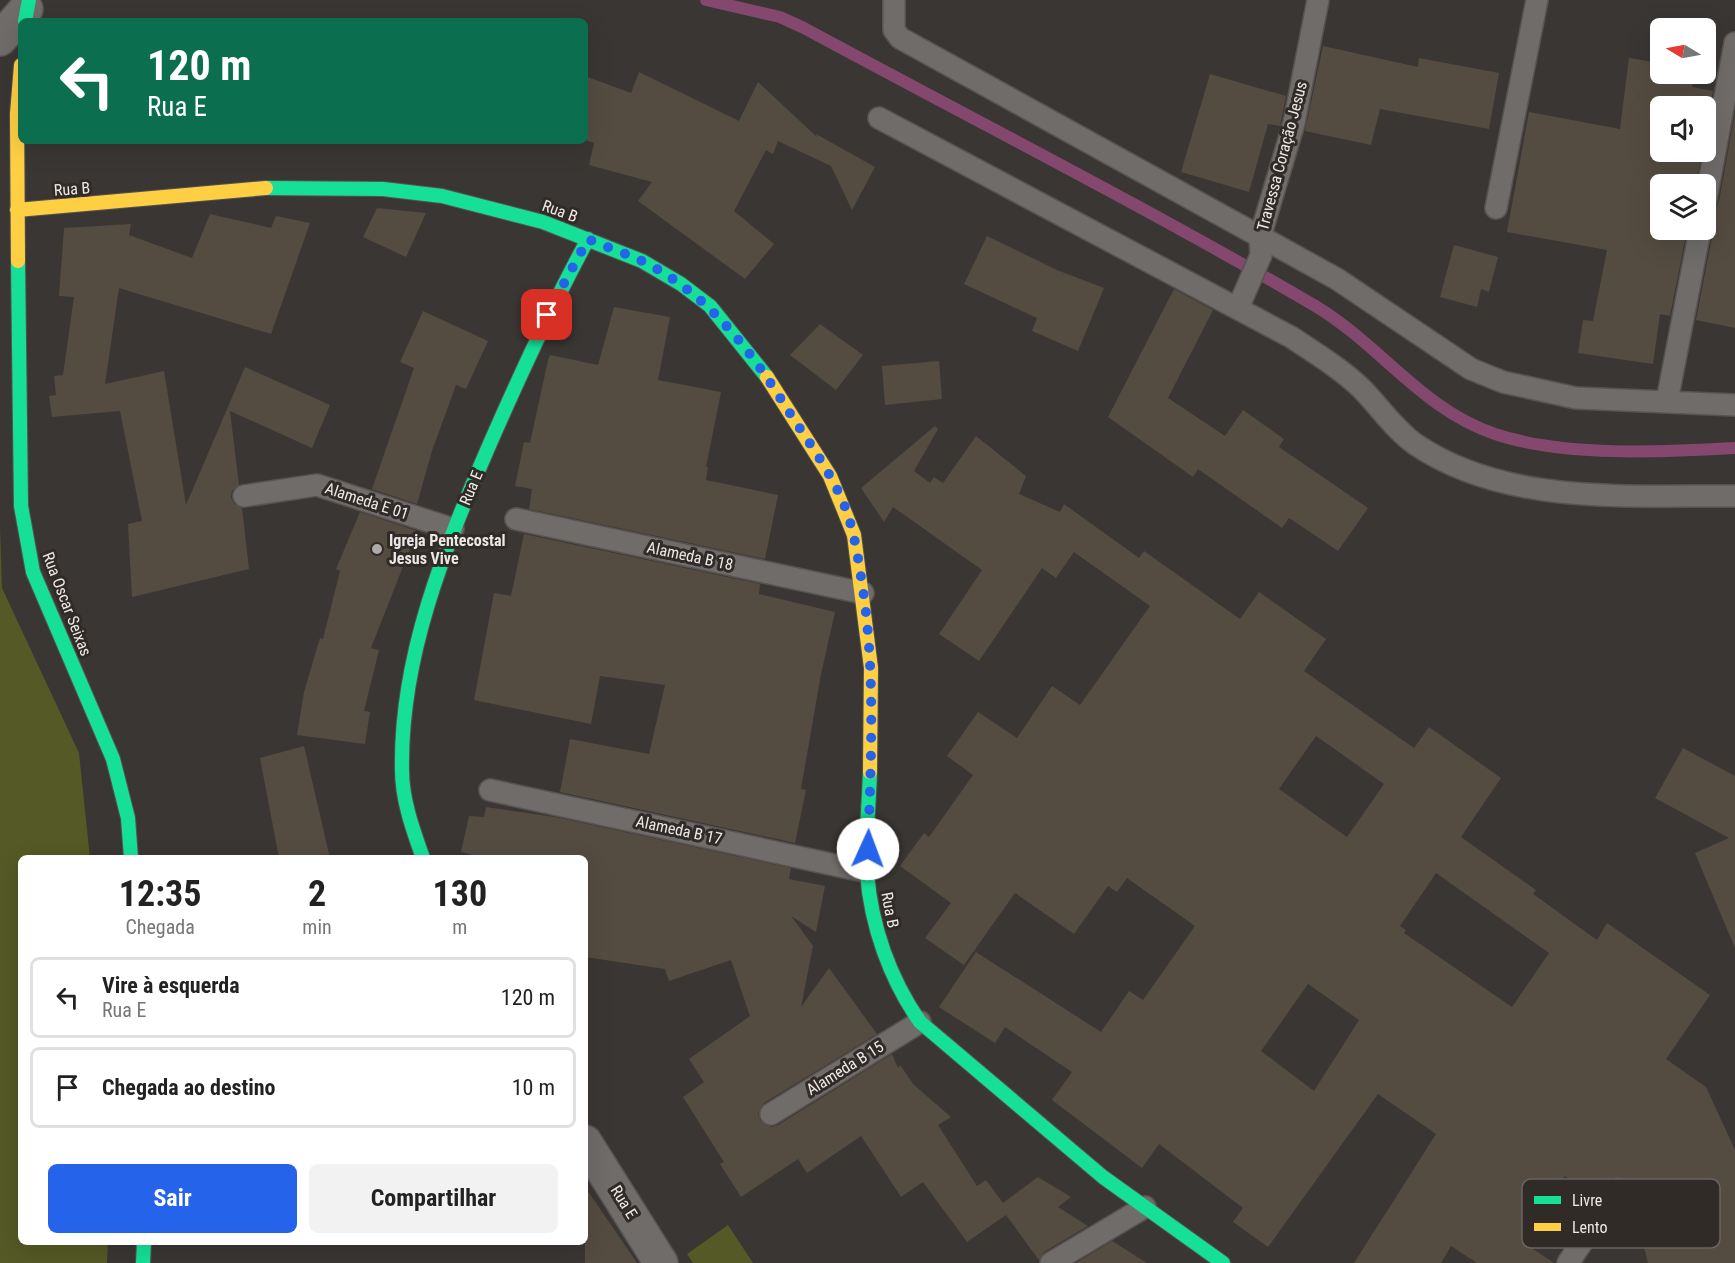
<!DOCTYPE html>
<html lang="pt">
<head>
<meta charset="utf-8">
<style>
  body { margin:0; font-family:"Roboto Condensed",sans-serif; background:#f2f2f2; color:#222; height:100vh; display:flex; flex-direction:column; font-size:22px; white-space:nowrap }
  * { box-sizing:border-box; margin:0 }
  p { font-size:20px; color:#767676 }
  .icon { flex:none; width:33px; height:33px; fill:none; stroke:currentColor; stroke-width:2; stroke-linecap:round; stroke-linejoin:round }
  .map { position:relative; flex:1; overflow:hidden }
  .drawer { position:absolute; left:18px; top:855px; width:570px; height:390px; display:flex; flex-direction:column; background:#fff; border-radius:9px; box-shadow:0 6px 24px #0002 }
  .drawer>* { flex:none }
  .banner { position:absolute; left:18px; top:18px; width:570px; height:126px; border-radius:9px; box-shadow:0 6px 24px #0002; background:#0b6e4f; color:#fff; overflow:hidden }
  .needle { width:39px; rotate:280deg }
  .tools { position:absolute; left:1650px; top:18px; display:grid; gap:12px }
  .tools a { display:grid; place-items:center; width:66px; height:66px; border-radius:9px; background:#fff; box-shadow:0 6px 24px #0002; font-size:30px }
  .pin { position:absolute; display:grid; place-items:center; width:51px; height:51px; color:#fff; margin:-26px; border-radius:12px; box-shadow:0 3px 9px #0006 }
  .me { position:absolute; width:66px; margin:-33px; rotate:2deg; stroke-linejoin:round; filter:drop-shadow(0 0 4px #0008) }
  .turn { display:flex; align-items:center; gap:21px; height:126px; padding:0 30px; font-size:27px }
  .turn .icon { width:78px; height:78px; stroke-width:2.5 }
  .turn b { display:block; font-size:42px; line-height:51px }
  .eta { display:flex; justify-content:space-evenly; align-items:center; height:102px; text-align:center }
  .eta b { font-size:36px; font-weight:700; line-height:42px }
  .cta { display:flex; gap:12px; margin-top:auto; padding:12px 30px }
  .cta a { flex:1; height:69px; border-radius:9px; background:#2563eb; color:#fff; font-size:24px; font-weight:700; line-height:69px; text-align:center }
  .cta a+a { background:#f2f2f2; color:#222 }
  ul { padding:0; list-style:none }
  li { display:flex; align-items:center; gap:18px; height:81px; margin:0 12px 9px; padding:0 18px; border:3px solid #e0e0e0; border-radius:9px }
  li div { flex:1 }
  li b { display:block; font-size:22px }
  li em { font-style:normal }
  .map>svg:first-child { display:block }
  .green { fill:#545925 }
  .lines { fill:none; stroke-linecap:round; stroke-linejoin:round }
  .stream { stroke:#84486f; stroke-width:12 }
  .building { fill:#544c41; fill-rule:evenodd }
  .lane-casing { stroke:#565351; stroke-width:24 }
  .street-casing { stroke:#565351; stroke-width:36 }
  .fast-casing { stroke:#565351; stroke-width:16 }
  .slow-casing { stroke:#565351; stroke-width:16 }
  .lane { stroke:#6f6c6a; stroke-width:21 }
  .street { stroke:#6f6c6a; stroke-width:33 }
  .fast { stroke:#16e098; stroke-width:14 }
  .slow { stroke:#ffcf43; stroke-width:14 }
  .route { stroke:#2563eb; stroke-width:10; stroke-dasharray:0 18 }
  .poi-dot { fill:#aeaaa8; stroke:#312b28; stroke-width:2 }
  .labels { text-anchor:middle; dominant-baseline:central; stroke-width:6; stroke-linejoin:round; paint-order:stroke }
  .street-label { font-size:16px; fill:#ece8e6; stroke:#312b28 }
  .poi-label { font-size:16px; font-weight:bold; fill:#ece8e6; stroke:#312b28; text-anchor:start }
  .key { fill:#312b28; stroke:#696461; stroke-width:1.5 }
  .key-label { font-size:16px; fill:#ece8e6 }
</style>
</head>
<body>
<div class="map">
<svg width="1735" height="1263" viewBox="0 0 1735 1263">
  <rect width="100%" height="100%" fill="#3a3634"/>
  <path class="green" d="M0 526 2 588 79 753 90 858H21V1242H108L107 1263H0Z
    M728 1225 753 1263H693L687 1254Z"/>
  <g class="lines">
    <path class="stream" d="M706 0 780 17 804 28C974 120 1150 209 1317 307 1381 346 1423 410 1495 434 1563 457 1663 452 1735 448"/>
  </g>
  <path class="building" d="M1323 46 1418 67 1419 58 1499 73 1489 129 1380 109 1371 145 1305 131Z
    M1629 58 1660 63V74H1694L1692 87 1713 91 1706 132V106H1660V152H1702L1696 184H1660V230H1687L1670 316 1660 314 1653 364 1578 353 1583 320 1593 321 1607 250 1507 232 1529 112 1620 129Z
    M639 72 739 121 758 82 817 137 816 134 875 167 852 210 831 166 778 141 773 154 766 150 734 211 774 244 745 279 638 201 652 182 589 165 594 143 585 140V76L631 93Z
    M1210 74 1286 96 1280 126 1268 124 1249 192 1181 172Z
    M1735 113V328L1696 320 1713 232 1712 225 1706 219V211L1715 208 1719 201Z
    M377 208 426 213 406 257 363 237Z
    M210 214 271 228 276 216 310 223 271 334 119 288 105 384 164 371 186 505 245 367 330 405 312 448 230 411 239 485 232 491 231 497 234 504 242 508 249 569 132 597 128 524 142 521 120 411 52 417 49 396 56 395 54 376 63 375 74 297 59 296 64 228 131 224 129 235 192 258Z
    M987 236 1057 270 1104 288 1078 351 1032 331 1037 318 964 284Z
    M1454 245 1498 257 1489 292 1481 289 1477 307 1440 297Z
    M1174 289 1213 310 1168 398 1225 436 1243 410 1284 439 1279 447 1368 508 1338 551 1289 518 1282 528 1198 469 1193 477 1108 417Z
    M614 307 670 317 658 380 721 392 706 467H708L706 480 778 495 765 559 529 509 532 489 515 486 524 442 530 443 548 360 550 355 598 365Z
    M423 311 488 341 466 389 456 385 432 451 417 504 372 489 414 368 400 362Z
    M820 324 863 355 836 390 790 355Z
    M939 361 942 399 885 405 882 366Z
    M935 426 938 429 914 471 930 483 934 477 943 483 976 436 1026 476 1019 494 1060 512 1064 504 1139 558 1144 551 1240 619 1259 592 1326 639 1304 671 1414 748 1429 727 1501 778 1461 837 1536 890 1533 894 1597 940 1607 923 1710 995 1666 1059 1706 1087 1735 1150V1263H1648L1641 1236 1616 1215 1631 1190 1626 1179 1612 1178 1595 1200 1565 1176 1521 1241 1554 1263H1477L1451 1246 1441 1263H1354L1436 1134 1378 1094 1268 1247 1233 1222 1243 1208 1159 1144 1142 1168 1052 1100 1072 1072 1005 1027 995 1043 939 1007 976 952 1101 1032 1129 991 1143 1000 1195 926 1127 878 1117 892 1108 886 1074 934 1015 893 964 965 925 938 951 903 900 866 924 833 929 837 973 775 947 756 978 712 1017 738 1052 686 1080 705 1150 606 1074 552 1056 578 1042 568 979 661 939 634 982 570 893 507 884 522 861 488ZM1316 736 1384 784 1347 837 1279 789ZM1436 873 1549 953 1512 1007 1404 933 1406 930 1400 926ZM1308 984 1359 1020 1314 1091 1261 1051Z
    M360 512 417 531 371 648 379 650 364 711 370 712 365 744 297 735 304 692 320 638 323 639 340 571 336 569Z
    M524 534 760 584 759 594 835 612 821 674 801 789 806 790 795 843 560 792 570 739 649 754 665 685 600 676 591 724 474 700 494 593 511 596Z
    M304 746 330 858H279L260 758Z
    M1683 748 1735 776V948L1695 853 1729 838 1655 798Z
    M486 807 555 817 791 868 789 879 825 886 816 932 791 916 813 946 801 1007 829 968 877 1034 764 1103 758 1114 761 1121 771 1127 778 1125 892 1054 898 1068 900 1065 914 1085 951 1117 938 1125 977 1186 986 1180 1003 1203 1038 1177 1071 1197 1058 1207 1088 1226 1044 1252 1039 1260 1006 1215 967 1242 923 1182 901 1197 861 1136 807 1173 798 1159 741 1197 720 1164 724 1162 683 1097 704 1082 689 1059 750 1016 731 960 669 981 665 969 585 957V858H483L461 852 469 816 484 817Z
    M585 1187 637 1263H585Z
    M1112 1241 1147 1263H1076Z"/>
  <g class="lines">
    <g class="lane-casing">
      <path id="lane" d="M894 0V30L900 38 1337 279 1471 369 1503 382 1576 398 1735 405
        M879 118 1291 337C1315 353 1340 368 1361 388 1379 406 1394 429 1415 444 1506 506 1630 495 1735 496
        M1706 199 1735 43
        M1496 208 1537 0
        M1238 308 1261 255 1260 237 1294 123 1318 0
        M1667 401 1700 230
        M244 496 317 485 453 529
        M516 519 863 593
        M490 790 867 872
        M771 1114 920 1022
        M1051 1263 1145 1207
        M1568 1263 1618 1189"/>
    </g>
    <g class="street-casing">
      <path id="street" d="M0 39 26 9
        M585 1142 661 1263"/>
    </g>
    <g class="fast-casing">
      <path id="fast" d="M25 21 29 0
        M266 188 383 189 442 196 543 222 642 261 681 284 710 306 767 377
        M18 261 21 506 33 572 113 759 128 818 131 858
        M870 772C869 805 865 840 867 873 871 926 890 979 920 1022L1103 1177 1223 1263
        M423 858C413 830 402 800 402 770 400 657 444 550 488 448 519 377 551 307 588 239
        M143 1263 144 1242"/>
    </g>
    <g class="slow-casing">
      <path id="slow" d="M17 210 266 188
        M18 261 17 114 21 65
        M767 377 830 476 854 535 871 668 870 772"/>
    </g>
    <use href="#lane" class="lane"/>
    <use href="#street" class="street"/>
    <use href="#fast" class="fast"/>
    <use href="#slow" class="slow"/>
  </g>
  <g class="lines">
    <path class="route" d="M547 315 588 239C606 247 625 253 642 261 706 293 747 345 784 404 804 436 828 467 843 502 853 526 857 551 861 577 876 667 871 758 868 849"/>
  </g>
  <circle class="poi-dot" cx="377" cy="549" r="6"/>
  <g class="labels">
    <g class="street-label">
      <text transform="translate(1282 156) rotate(-75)">Travessa Coração Jesus</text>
      <text transform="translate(72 189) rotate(-4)">Rua B</text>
      <text transform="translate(560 211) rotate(20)">Rua B</text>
      <text transform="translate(471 488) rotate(-67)">Rua E</text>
      <text transform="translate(367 501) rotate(18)">Alameda E 01</text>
      <text transform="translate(690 556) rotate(12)">Alameda B 18</text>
      <text transform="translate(67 604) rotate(69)">Rua Oscar Seixas</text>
      <text transform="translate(679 830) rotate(12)">Alameda B 17</text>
      <text transform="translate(890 910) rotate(79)">Rua B</text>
      <text transform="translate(845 1068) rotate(-32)">Alameda B 15</text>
      <text transform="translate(624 1202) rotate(58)">Rua E</text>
    </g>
    <g class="poi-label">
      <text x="389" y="540">Igreja Pentecostal<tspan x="389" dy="18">Jesus Vive</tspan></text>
    </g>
  </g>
  <rect x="1522" y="1179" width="198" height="69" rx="9" class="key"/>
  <rect x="1534" y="1196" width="27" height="8" fill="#16e098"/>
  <rect x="1534" y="1223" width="27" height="8" fill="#ffcf43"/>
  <g class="key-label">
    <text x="1572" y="1206">Livre</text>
    <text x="1572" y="1233">Lento</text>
  </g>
</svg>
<div class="tools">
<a><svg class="needle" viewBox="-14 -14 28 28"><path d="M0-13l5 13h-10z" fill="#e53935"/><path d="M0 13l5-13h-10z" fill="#767676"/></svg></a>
<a><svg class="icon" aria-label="sound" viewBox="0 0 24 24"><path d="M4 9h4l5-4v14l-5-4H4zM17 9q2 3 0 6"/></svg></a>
<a><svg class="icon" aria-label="layers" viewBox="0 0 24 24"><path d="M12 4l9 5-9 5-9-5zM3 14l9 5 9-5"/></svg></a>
</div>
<div class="pin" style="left:547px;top:315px;background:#d93025"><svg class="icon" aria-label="arrive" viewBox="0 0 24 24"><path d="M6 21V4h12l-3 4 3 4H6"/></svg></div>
<svg class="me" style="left:868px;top:849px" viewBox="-20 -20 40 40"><circle r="19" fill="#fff"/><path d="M0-13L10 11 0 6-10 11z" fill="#2563eb"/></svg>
<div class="banner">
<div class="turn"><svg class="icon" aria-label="left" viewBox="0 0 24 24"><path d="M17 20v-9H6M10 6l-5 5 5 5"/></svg><div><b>120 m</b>Rua E</div></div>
</div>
<section class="drawer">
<div class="eta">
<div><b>12:35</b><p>Chegada</p></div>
<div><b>2</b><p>min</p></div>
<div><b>130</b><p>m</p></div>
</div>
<ul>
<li><svg class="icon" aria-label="left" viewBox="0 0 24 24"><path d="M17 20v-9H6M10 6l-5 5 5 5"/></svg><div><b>Vire à esquerda</b><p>Rua E</p></div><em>120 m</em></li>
<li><svg class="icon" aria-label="arrive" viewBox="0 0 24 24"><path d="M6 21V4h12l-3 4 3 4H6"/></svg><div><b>Chegada ao destino</b></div><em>10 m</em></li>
</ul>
<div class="cta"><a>Sair</a><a>Compartilhar</a></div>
</section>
</div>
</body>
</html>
